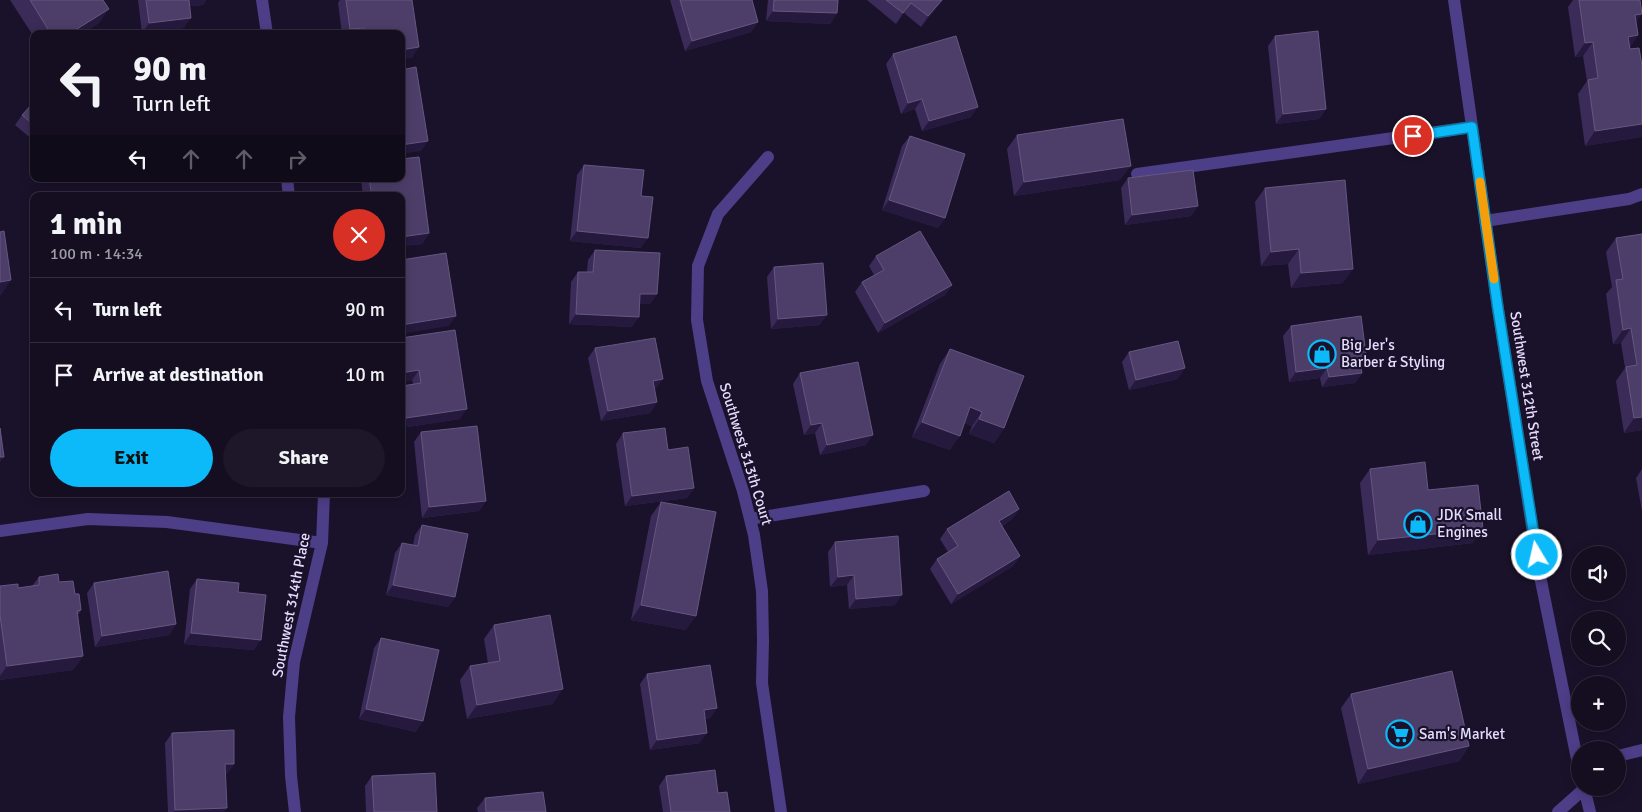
<!DOCTYPE html>
<html lang="en">
<head>
<meta charset="utf-8">
<style>
  body { margin:0; font-family:Signika,sans-serif; background:#1d1729; color:#f1f3f6; height:100vh; display:flex; flex-direction:column; font-size:19px; white-space:nowrap }
  * { box-sizing:border-box; margin:0 }
  p { font-size:16px; color:#9d9ca5 }
  .icon { flex:none; width:28px; height:28px; fill:none; stroke:currentColor; stroke-width:2; stroke-linecap:round; stroke-linejoin:round }
  .map { position:relative; flex:1; overflow:hidden }
  .sheet { position:absolute; left:30px; top:192px; width:375px; height:305px; display:flex; flex-direction:column; background:#140e20; border-radius:10px; box-shadow:0 2px 12px #0003,0 0 0 1px #332e3e }
  .sheet>* { flex:none }
  .banner { position:absolute; left:30px; top:30px; width:375px; height:152px; border-radius:10px; box-shadow:0 2px 12px #0003,0 0 0 1px #332e3e; background:#140e20; color:#f1f3f6; overflow:hidden }
  .tools { position:absolute; left:1571px; top:546px; display:grid; gap:10px }
  .tools a { display:grid; place-items:center; width:55px; height:55px; border-radius:50%; background:#140e20; box-shadow:0 2px 12px #0003,0 0 0 1px #332e3e; font-size:25px }
  .pin { position:absolute; display:grid; place-items:center; width:42px; height:42px; color:#fff; margin:-21px; border:2px solid #fff; border-radius:50%; box-shadow:0 1px 5px #0007 }
  .me { position:absolute; width:55px; margin:-28px; rotate:351deg; stroke-linejoin:round; filter:drop-shadow(0 0 4px #0008) }
  .turn { display:flex; align-items:center; gap:18px; height:105px; padding:0 20px; font-size:22px }
  .turn .icon { width:65px; height:65px; stroke-width:2.5 }
  .turn b { display:block; font-size:35px; line-height:42px }
  .lanes { display:flex; align-items:center; height:48px; padding:0 20px; background:#0003; justify-content:center; gap:25px; direction:ltr }
  .lanes .off { opacity:.35 }
  .round { display:grid; place-items:center; flex:none; width:52px; height:52px; border-radius:26px; background:#1d1729 }
  .head { display:flex; align-items:center; justify-content:space-between; height:85px; padding:0 20px }
  h1 { font-size:30px; font-weight:700; line-height:38px }
  .primary-button { display:flex; gap:10px; margin-top:auto; padding:10px 20px }
  .primary-button a { flex:1; height:58px; border-radius:30px; background:#0dbaf9; color:#111; font-size:20px; font-weight:700; line-height:58px; text-align:center }
  .primary-button a+a { background:#1d1729; color:#f1f3f6 }
  ul { padding:0; list-style:none }
  li { display:flex; align-items:center; gap:15px; height:65px; padding:0 20px; border-top:1px solid #332e3e }
  li div { flex:1 }
  li b { display:block; font-size:19px }
  li em { font-style:normal }
  .map>svg:first-child { display:block }
  .lines { fill:none; stroke-linecap:round; stroke-linejoin:round }
  .minor { stroke:#4d3e88; stroke-width:12 }
  .wall { fill:#3b2b58 }
  .shaded-wall { fill:#26193e }
  .building { fill:#4d3e69; stroke:#655781 }
  .route-casing { stroke:#0879a2; stroke-width:12 }
  .route { stroke:#0dbaf9; stroke-width:9 }
  .slow { stroke:#f59e0b; stroke-width:9 }
  .labels { text-anchor:middle; dominant-baseline:central; stroke-width:4.5; stroke-linejoin:round; paint-order:stroke }
  .poi-label { font-size:15px; fill:#e5dcfe; stroke:#1a122a; text-anchor:start }
  .street-label { font-size:15px; fill:#e5dcfe; stroke:#1a122a }
</style>
</head>
<body>
<div class="map">
<svg width="1642" height="812" viewBox="0 0 1642 812">
  <rect width="100%" height="100%" fill="#1a122a"/>
  <g class="lines">
    <path class="minor" d="M262 0 267 34
      M1454 0 1498 309 1539 571 1580 774
      M768 157 718 214 698 266 697 320 707 381 743 491 754 535 762 591 763 641 762 683 781 812
      M1137 174 1472 127
      M287 179 289 196
      M1485 221 1629 199 1642 194
      M750 519 924 491
      M0 531 88 519 167 522 322 543
      M1618 756 1642 750
      M1584 788 1590 812
      M295 812 291 776 289 717 294 662 322 543 324 494
      M1558 812 1585 788"/>
  </g>
  <path class="wall" d="M10 0H103L99 23 82 34H34V37Z
    M138 0H206L203 5 190 6 184 28 142 33Z
    M340 0H412V58L401 34H342L338 3Z
    M670 0H752L758 22 751 32 685 51Z
    M768 0H838L837 13 830 24 766 21Z
    M867 0H943L921 27 904 13 896 24Z
    M1573 0H1640L1636 23 1638 35 1630 47V49L1642 65V136L1641 137 1585 146 1578 94 1587 81 1583 56 1575 57 1568 7Z
    M1275 36 1326 109 1319 119 1276 124 1268 46Z
    M893 54 971 117 922 131 915 109 901 114 886 64Z
    M34 102V141L15 125 22 115Z
    M1017 135 1120 180 1014 196 1007 149Z
    M910 136 945 218 938 228 882 210 902 146Z
    M584 165 641 196V248L570 241 577 175Z
    M1128 178 1198 206 1191 216 1125 225 1121 188Z
    M361 179H401L429 233 422 244 401 246V196H363Z
    M1265 188 1343 283 1291 288 1288 264 1261 266 1255 202Z
    M1642 234V430L1624 433 1616 381 1625 368 1621 343 1613 344 1606 294 1612 287 1606 252 1616 238Z
    M595 250 657 294 650 304H640L632 327 569 324 571 282 578 272H587L588 260Z
    M876 256 952 285 945 295 878 333 855 292 862 282 874 275 869 266Z
    M774 267 820 325 771 329 767 277Z
    M1291 326 1361 370 1362 373 1355 383 1322 387 1320 378 1289 382 1283 336Z
    M401 338 460 419 401 428V386L413 384 412 380 401 382Z
    M595 348 656 389H654L657 402 650 413 601 421 588 358Z
    M950 349 1004 428 994 443 969 434 972 426 964 423 950 450 912 437 940 364Z
    M1129 352 1178 379 1129 390 1122 362Z
    M800 373 866 445 820 455 815 433 804 435 793 384Z
    M421 432 486 501 479 511 422 518 414 442Z
    M623 433 668 450 694 488 687 498 625 506 616 444Z
    M1370 469 1428 490 1473 543 1368 555 1360 483Z
    M1642 469V511L1636 478Z
    M661 502 686 630 631 620 651 516Z
    M1019 509 1012 519 1002 526 1020 556 1013 566 951 604 930 569 937 559 948 552 940 539 947 529Z
    M422 525 455 597 448 607 386 595 395 553 402 543 413 545 415 535Z
    M835 542 895 605 849 609 847 585 830 587 828 552Z
    M39 577 59 582 75 594 81 610 78 615 83 656 73 670 0 680V586L18 588 32 586Z
    M197 579 238 592 254 650 184 644 190 589Z
    M94 583 176 624 169 635 95 647 87 593Z
    M494 625 553 704 467 719 460 680 470 666 488 663 484 639Z
    M381 638 416 732 359 719 374 648Z
    M647 674 717 708 710 718 705 719 700 743 650 750 640 684Z
    M1351 694 1469 746 1459 761 1358 784 1341 708Z
    M172 733 234 764 227 774H226L224 812H168L165 743Z
    M372 776 437 812H366L365 786Z
    M666 776 718 793 730 812H663L659 786Z
    M485 798 546 812H478L477 808Z"/>
  <path class="shaded-wall" d="M186 0H206L203 5 181 7Z
    M942 0H943L921 27 928 16Z
    M911 3 904 13 896 24 903 13Z
    M109 9 99 23 82 34H69Z
    M773 11 837 13 830 24 766 21Z
    M1642 14 1632 29 1635 15Z
    M191 18 184 28 142 33 149 23Z
    M758 22 751 32 685 51 692 41Z
    M364 28 360 34H347L350 29Z
    M1638 35 1628 50V37Z
    M1593 42 1583 56 1575 57 1585 43Z
    M419 47 412 58 401 59V50Z
    M922 99 915 109 901 114 908 103Z
    M978 107 971 117 922 131 929 121Z
    M1326 109 1319 119 1276 124 1283 114Z
    M1642 124V136L1641 137 1585 146 1595 131Z
    M428 141 421 151 401 154V145Z
    M1131 166 1120 180 1014 196 1024 182Z
    M889 200 945 218 938 228 882 210Z
    M1198 206 1191 216 1125 225 1132 215Z
    M577 231 648 238 641 248 570 241Z
    M429 233 422 244 401 246V237Z
    M1299 249 1288 264 1261 266 1271 252Z
    M1353 269 1343 283 1291 288 1301 273Z
    M11 280 1 295H0V282Z
    M952 285 945 295 878 333 885 323Z
    M640 294H657L650 304H633Z
    M576 314 639 317 632 327 569 324Z
    M827 315 820 325 771 329 778 319Z
    M456 316 449 326 401 334V325Z
    M1631 328 1621 343 1613 344 1623 330Z
    M1367 362 1360 372V363Z
    M1185 368 1178 379 1129 390 1136 380Z
    M1327 368 1320 378 1289 382 1296 372Z
    M419 370 412 380 401 382V373Z
    M1362 373 1355 383 1322 387 1329 377Z
    M663 379 656 389 646 391 653 381Z
    M657 402 650 413 601 421 608 411Z
    M970 407 982 412 972 426 960 422Z
    M467 409 460 419 401 428V425L406 418Z
    M1642 417V430L1624 433 1634 418Z
    M979 419 1004 428 994 443 969 434Z
    M922 422 960 436 950 450 912 437Z
    M822 423 815 433 804 435 811 425Z
    M873 435 866 445 820 455 827 445Z
    M0 457H4L0 462Z
    M694 488 687 498 625 506 632 496Z
    M486 501 479 511 422 518 429 507Z
    M1019 509 1012 519 992 532 999 521Z
    M1483 529 1473 543 1368 555 1378 540Z
    M1020 556 1013 566 951 604 958 594Z
    M854 575 847 585 830 587 838 577Z
    M393 585 455 597 448 607 386 595Z
    M902 595 895 605 849 609 856 599Z
    M641 605 696 616 686 630 631 620Z
    M176 624 169 635 95 647 102 636Z
    M191 633 261 640 254 650 184 644Z
    M83 656 73 670 0 680V676L7 666Z
    M563 689 553 704 467 719 477 705Z
    M717 708 710 718 697 720 704 710Z
    M366 709 423 721 416 732 359 719Z
    M707 733 700 743 650 750 657 740Z
    M1469 746 1459 761 1358 784 1368 769Z
    M225 764H234L227 774H218Z
    M227 808 224 812H174L175 810Z"/>
  <path class="building" d="M30 0H103L109 9 69 34H51Z
    M146 0H189L191 18 149 23Z
    M346 0H412L419 47 401 50V34H365L364 28 350 29Z
    M680 0H752L758 22 692 41Z
    M774 0H838L837 13 773 11Z
    M886 0H942L928 16 911 3 903 13Z
    M1579 0H1640L1642 14 1635 15 1638 35 1628 37 1630 49 1639 48 1642 65V124L1595 131 1588 80 1598 78 1593 42 1585 43Z
    M1318 31 1326 109 1283 114 1275 36Z
    M956 36 978 107 929 121 922 99 908 103 893 54Z
    M416 67 428 141 401 145V70Z
    M34 102V125L22 115Z
    M1123 119 1131 166 1024 182 1017 135Z
    M910 136 965 154 945 218 889 200Z
    M419 157 429 233 401 237V196H372L369 179H401V159Z
    M584 165 644 170 641 196 653 197 648 238 577 231Z
    M1193 170 1198 206 1132 215 1128 178Z
    M1345 180 1353 269 1301 273 1299 249 1271 252 1265 188Z
    M4 231 11 280 0 282V232Z
    M920 231 952 285 885 323 862 282 884 270 876 256Z
    M1642 234V417L1634 418 1626 367 1637 365 1631 328 1623 330 1616 280 1623 279 1616 238Z
    M595 250 660 253 657 294H640L639 317 576 314 578 272H593Z
    M446 253 456 316 401 325V260Z
    M823 263 827 315 778 319 774 267Z
    M1361 316 1367 362 1360 363 1362 373 1329 377 1327 368 1296 372 1291 326Z
    M455 330 467 409 406 418 402 386 421 383 419 370 401 373V338Z
    M655 338 663 379 653 381 657 402 608 411 595 348Z
    M1178 341 1185 368 1136 380 1129 352Z
    M950 349 1024 376 1004 428 979 419 982 412 970 407 960 436 922 422Z
    M858 362 873 435 827 445 822 423 811 425 800 373Z
    M477 426 486 501 429 507 421 432Z
    M0 428 4 457H0Z
    M665 428 668 450 688 447 694 488 632 496 623 433Z
    M1425 462 1428 490 1478 485 1483 529 1378 540 1370 469Z
    M1009 491 1019 509 999 521 1020 556 958 594 937 559 958 546 947 529Z
    M661 502 716 512 696 616 641 605Z
    M422 525 468 534 455 597 393 585 402 543 418 546Z
    M898 536 902 595 856 599 854 575 838 577 835 542Z
    M168 571 176 624 102 636 94 583Z
    M58 574 59 582 73 581 75 594H79L81 610 77 611 83 656 7 666 0 615V586L18 584V588L39 585V577Z
    M197 579 239 583 238 592 266 595 261 640 191 633Z
    M550 615 563 689 477 705 470 666 500 661 494 625Z
    M381 638 439 650 423 721 366 709Z
    M710 665 717 708 704 710 707 733 657 740 647 674Z
    M1452 671 1469 746 1368 769 1351 694Z
    M234 730V764H225L227 808 175 810 172 733Z
    M715 770 718 793 727 792 730 812H671L666 776Z
    M435 773 437 812H374L372 776Z
    M543 792 546 812H486L485 798Z"/>
  <g class="lines">
    <g class="route-casing">
      <path id="route" d="M1413 136 1472 127 1498 309 1537 555"/>
    </g>
    <use href="#route" class="route"/>
    <path class="slow" d="M1480 182 1494 279"/>
  </g>
  <defs>
    <g id="shop-ring" transform="scale(1.4375)"><circle r="9.5" fill="#1a122a" stroke="#0dbaf9" stroke-width="1.5"/><path d="M-5-2.5h2.3a2.7 3.5 0 0 1 5.4 0H5L5.5 6h-11ZM-1.5-2.5h3a1.5 2.3 0 0 0-3 0Z" fill="#0dbaf9"/></g>
    <g id="supermarket-ring" transform="scale(1.4375)"><circle r="9.5" fill="#1a122a" stroke="#0dbaf9" stroke-width="1.5"/><path d="M-6-5.5h2.5l.6 2H6L4.5 2H-2.5L-4.4-4H-6ZM-1.5 3.2a1.3 1.3 0 1 0 .1 0ZM3 3.2a1.3 1.3 0 1 0 .1 0Z" fill="#0dbaf9"/></g>
  </defs>
  <g fill-rule="evenodd">
    <use href="#shop-ring" x="1322" y="354"/>
    <use href="#shop-ring" x="1418" y="524"/>
    <use href="#supermarket-ring" x="1400" y="734"/>
  </g>
  <g class="labels">
    <g class="poi-label">
      <text x="1341" y="345">Big Jer's<tspan x="1341" dy="17">Barber &amp; Styling</tspan></text>
      <text x="1437" y="515">JDK Small<tspan x="1437" dy="17">Engines</tspan></text>
      <text x="1419" y="734">Sam's Market</text>
    </g>
    <g class="street-label">
      <text transform="translate(1527 386) rotate(81)">Southwest 312th Street</text>
      <text transform="translate(746 454) rotate(73)">Southwest 313th Court</text>
      <text transform="translate(291 605) rotate(-79)">Southwest 314th Place</text>
    </g>
  </g>
</svg>
<div class="tools">
<a><svg class="icon" aria-label="sound" viewBox="0 0 24 24"><path d="M4 9h4l5-4v14l-5-4H4zM17 9q2 3 0 6"/></svg></a>
<a><svg class="icon" aria-label="search" viewBox="0 0 24 24"><circle cx="10" cy="10" r="6"/><path d="M15 15l6 6"/></svg></a>
<a>+</a>
<a>−</a>
</div>
<div class="pin" style="left:1413px;top:136px;background:#d93025"><svg class="icon" aria-label="arrive" viewBox="0 0 24 24"><path d="M6 21V4h12l-3 4 3 4H6"/></svg></div>
<svg class="me" style="left:1537px;top:555px" viewBox="-20 -20 40 40"><circle r="17" fill="#0dbaf9" stroke="#fff" stroke-width="3"/><path d="M0-11L8 9 0 5-8 9z" fill="#fff"/></svg>
<div class="banner">
<div class="turn"><svg class="icon" aria-label="left" viewBox="0 0 24 24"><path d="M17 20v-9H6M10 6l-5 5 5 5"/></svg><div><b>90 m</b>Turn left</div></div>
<div class="lanes"><svg class="icon" aria-label="left" viewBox="0 0 24 24"><path d="M17 20v-9H6M10 6l-5 5 5 5"/></svg><svg class="icon off" aria-label="ahead" viewBox="0 0 24 24"><path d="M12 20V5M6 11l6-6 6 6"/></svg><svg class="icon off" aria-label="ahead" viewBox="0 0 24 24"><path d="M12 20V5M6 11l6-6 6 6"/></svg><svg class="icon off" aria-label="right" viewBox="0 0 24 24"><path d="M7 20v-9h11M14 6l5 5-5 5"/></svg></div>
</div>
<section class="sheet">
<div class="head"><div><h1>1 min</h1><p>100 m · 14:34</p></div><a class="round" style="background:#d93025;color:#fff"><svg class="icon" aria-label="close" viewBox="0 0 24 24"><path d="M6 6l12 12M18 6L6 18"/></svg></a></div>
<ul>
<li><svg class="icon" aria-label="left" viewBox="0 0 24 24"><path d="M17 20v-9H6M10 6l-5 5 5 5"/></svg><div><b>Turn left</b></div><em>90 m</em></li>
<li><svg class="icon" aria-label="arrive" viewBox="0 0 24 24"><path d="M6 21V4h12l-3 4 3 4H6"/></svg><div><b>Arrive at destination</b></div><em>10 m</em></li>
</ul>
<div class="primary-button"><a>Exit</a><a>Share</a></div>
</section>
</div>
</body>
</html>
